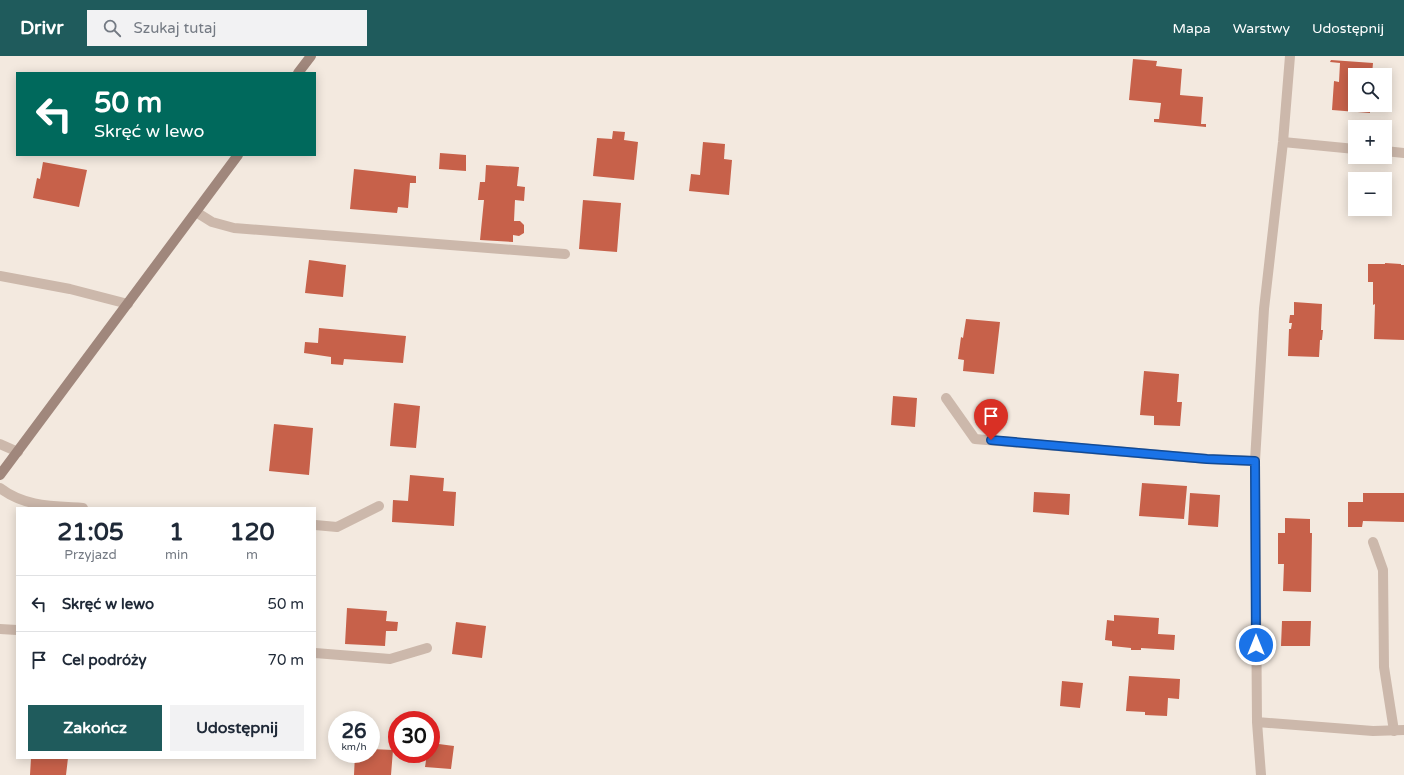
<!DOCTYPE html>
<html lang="pl">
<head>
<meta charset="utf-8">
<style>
  body { margin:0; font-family:"Varela Round",sans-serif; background:#f2f2f3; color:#1f2937; height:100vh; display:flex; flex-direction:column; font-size:15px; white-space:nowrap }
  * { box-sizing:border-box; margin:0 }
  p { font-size:13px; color:#747a83 }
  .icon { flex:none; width:22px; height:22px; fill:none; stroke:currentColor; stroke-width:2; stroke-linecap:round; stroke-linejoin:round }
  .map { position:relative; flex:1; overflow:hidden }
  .drawer { position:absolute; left:16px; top:451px; width:300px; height:252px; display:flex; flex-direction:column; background:#fff; border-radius:0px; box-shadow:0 2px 10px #0003 }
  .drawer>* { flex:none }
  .banner { position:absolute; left:16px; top:16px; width:300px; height:84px; border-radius:0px; box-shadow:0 2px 10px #0003; background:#00695c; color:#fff; overflow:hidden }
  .fabs { position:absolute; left:1348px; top:12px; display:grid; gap:8px }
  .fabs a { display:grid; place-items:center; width:44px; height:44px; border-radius:0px; background:#fff; box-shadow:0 2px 10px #0003; font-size:20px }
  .speed { position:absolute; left:328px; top:655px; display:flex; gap:8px; font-size:20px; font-weight:700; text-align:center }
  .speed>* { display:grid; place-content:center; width:52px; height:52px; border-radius:50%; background:#fff; box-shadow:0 2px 10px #0003; line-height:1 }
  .speed small { font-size:10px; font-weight:400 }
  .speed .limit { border:6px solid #d22; background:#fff; color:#111 }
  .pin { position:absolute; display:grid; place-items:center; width:34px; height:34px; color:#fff; margin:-41px -17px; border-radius:50% 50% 50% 0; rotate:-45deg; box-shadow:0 0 4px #0007 }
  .pin .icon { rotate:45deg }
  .me { position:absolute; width:44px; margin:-22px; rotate:0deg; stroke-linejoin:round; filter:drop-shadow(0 0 3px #0008) }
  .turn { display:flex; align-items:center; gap:14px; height:84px; padding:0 12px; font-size:18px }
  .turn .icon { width:52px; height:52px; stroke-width:2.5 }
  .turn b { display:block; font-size:28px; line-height:34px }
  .eta { display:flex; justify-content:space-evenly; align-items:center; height:68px; text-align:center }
  .eta b { font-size:24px; font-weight:800; line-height:28px }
  .cta { display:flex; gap:8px; margin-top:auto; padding:8px 12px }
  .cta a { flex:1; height:46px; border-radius:0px; background:#1f5b5c; color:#fff; font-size:16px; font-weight:800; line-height:46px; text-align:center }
  .cta a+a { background:#f2f2f3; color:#1f2937 }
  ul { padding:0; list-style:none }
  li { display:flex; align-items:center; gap:12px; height:56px; padding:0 12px; border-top:1px solid #e0e1e3 }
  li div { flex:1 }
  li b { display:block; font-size:15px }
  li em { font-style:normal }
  header { display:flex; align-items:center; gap:24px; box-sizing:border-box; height:56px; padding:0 20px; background:#1f5b5c; color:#fff }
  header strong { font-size:19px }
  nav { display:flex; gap:22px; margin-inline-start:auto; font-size:14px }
  .search { width:280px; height:36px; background:#f2f2f3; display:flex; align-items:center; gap:10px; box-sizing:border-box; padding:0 14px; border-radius:0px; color:#747a83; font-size:15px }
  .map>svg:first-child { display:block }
  .building { fill:#c7614a }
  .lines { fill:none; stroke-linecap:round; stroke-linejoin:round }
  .lane { stroke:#ccb8ab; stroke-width:10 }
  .street { stroke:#ccb8ab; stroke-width:10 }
  .secondary { stroke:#a0877c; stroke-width:10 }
  .route-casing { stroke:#114b97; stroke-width:10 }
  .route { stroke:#1a73e8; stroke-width:7 }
</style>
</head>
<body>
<header>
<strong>Drivr</strong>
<div class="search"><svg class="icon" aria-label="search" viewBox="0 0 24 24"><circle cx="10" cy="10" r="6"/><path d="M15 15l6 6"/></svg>Szukaj tutaj</div>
<nav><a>Mapa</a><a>Warstwy</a><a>Udostępnij</a></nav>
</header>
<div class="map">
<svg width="1404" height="719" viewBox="0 0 1404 719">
  <rect width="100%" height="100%" fill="#f3e9df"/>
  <path class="building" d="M1133 3 1157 5 1156 10 1182 13 1180 39 1203 41 1201 68H1206V71L1154 66V63H1159L1161 47 1129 44Z
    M1331 4 1373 7 1372 19H1355V49H1370V57L1332 54 1334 25 1339 26 1340 7 1330 6Z
    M613 75 625 76 624 84 638 86 634 124 593 120 597 82 612 83Z
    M703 86 725 88 724 103 732 104 729 139 689 135 691 118 700 119Z
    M440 97 466 99V115L439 113Z
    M43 106 87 114 79 151 33 142 37 122 40 123Z
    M486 109 519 111 517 130 525 131 524 145 515 144 514 165H520L524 169V177L519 180 513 179V186L480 184 484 144H478L480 126H485Z
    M354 113 416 120V127H410L408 152 398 151 397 157 350 153Z
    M583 144 621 147 617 196 579 193Z
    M309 204 346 209 343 241 305 237Z
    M1385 207 1401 208V209H1404V284L1374 283 1375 248 1373 249V226H1368V208H1385Z
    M1294 246 1322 248 1321 274H1323L1322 284H1320L1319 301 1288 300 1289 273H1291L1292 267H1289L1290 259H1294Z
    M966 263 1000 266 994 318 963 315 964 304 958 303 961 281 963 282Z
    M319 272 406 280 403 307 344 303 343 309 331 308V301L304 297 305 286 318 287Z
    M1144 315 1179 318 1177 346H1182L1180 370 1154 369V360L1140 359Z
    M893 340 917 342 915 371 891 369Z
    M394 347 420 350 416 392 390 390Z
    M274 368 313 372 309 419 269 415Z
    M410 419 444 422 443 435 456 436 454 470 392 466 393 444 408 445Z
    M1142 427 1187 430 1184 463 1139 460Z
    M1034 436 1070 438 1069 459 1033 456Z
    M1190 437 1220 439 1218 471 1188 469Z
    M1363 437H1404V466L1363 465 1362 471H1348V446H1363Z
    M1285 462 1310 463V477H1312L1311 536 1283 535 1284 508H1278V477H1285Z
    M347 552 387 555 386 565 398 566 397 575H386L385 590 345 588Z
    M1114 559 1159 562 1158 578 1175 579 1174 594 1141 592V594H1131V592L1112 590V585L1105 584 1107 564 1114 565Z
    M1282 565H1311L1310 590H1281Z
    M456 566 486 570 482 602 452 598Z
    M1129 620 1180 623 1179 643 1168 642 1167 660 1145 659V656L1126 655Z
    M1062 625 1083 627 1080 652 1060 650Z
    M431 687 454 690 451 713 425 711 427 698H431Z
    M371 693 393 694 391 719H354L355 698H371Z
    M31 702H68L66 719H30Z"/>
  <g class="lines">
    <path class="lane" d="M196 156 212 166 234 172 565 198
      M0 220 70 233 128 248
      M946 342 975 383 1207 403 1255 405
      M0 388 18 396
      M0 432C25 451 53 450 83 452
      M315 469 337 471 379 450
      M1373 486 1383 514 1384 611 1394 675
      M0 573 17 574
      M315 597 390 603 427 592"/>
    <path class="street" d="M1283 86 1355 93
      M1385 95 1404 97
      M1257 666 1373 675 1404 674
      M1261 719 1257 666 1255 405 1264 253 1283 86 1290 0"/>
    <path class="secondary" d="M298 17 311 0
      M0 419 238 99"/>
  </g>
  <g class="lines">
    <g class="route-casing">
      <path id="route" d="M991 384 1207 403 1255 405 1256 589"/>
    </g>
    <use href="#route" class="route"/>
  </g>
</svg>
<div class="fabs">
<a><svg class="icon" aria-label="search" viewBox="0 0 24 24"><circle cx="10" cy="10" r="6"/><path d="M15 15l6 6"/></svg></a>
<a>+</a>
<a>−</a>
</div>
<div class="speed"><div>26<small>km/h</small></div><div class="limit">30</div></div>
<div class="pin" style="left:991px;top:384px;background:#d93025"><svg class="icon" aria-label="arrive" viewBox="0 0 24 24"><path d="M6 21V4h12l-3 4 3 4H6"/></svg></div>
<svg class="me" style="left:1256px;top:589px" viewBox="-20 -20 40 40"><circle r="17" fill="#1a73e8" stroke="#fff" stroke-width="3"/><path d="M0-11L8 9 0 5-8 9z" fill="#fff"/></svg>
<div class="banner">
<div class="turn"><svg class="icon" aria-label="left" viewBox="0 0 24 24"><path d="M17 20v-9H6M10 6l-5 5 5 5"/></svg><div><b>50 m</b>Skręć w lewo</div></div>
</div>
<section class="drawer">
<div class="eta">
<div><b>21:05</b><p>Przyjazd</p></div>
<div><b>1</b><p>min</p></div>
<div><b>120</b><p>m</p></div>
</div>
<ul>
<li><svg class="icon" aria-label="left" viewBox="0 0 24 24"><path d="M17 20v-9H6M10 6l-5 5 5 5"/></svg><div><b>Skręć w lewo</b></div><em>50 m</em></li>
<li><svg class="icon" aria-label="arrive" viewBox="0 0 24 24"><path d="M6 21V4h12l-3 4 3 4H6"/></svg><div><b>Cel podróży</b></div><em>70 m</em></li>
</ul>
<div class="cta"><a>Zakończ</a><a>Udostępnij</a></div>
</section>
</div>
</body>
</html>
